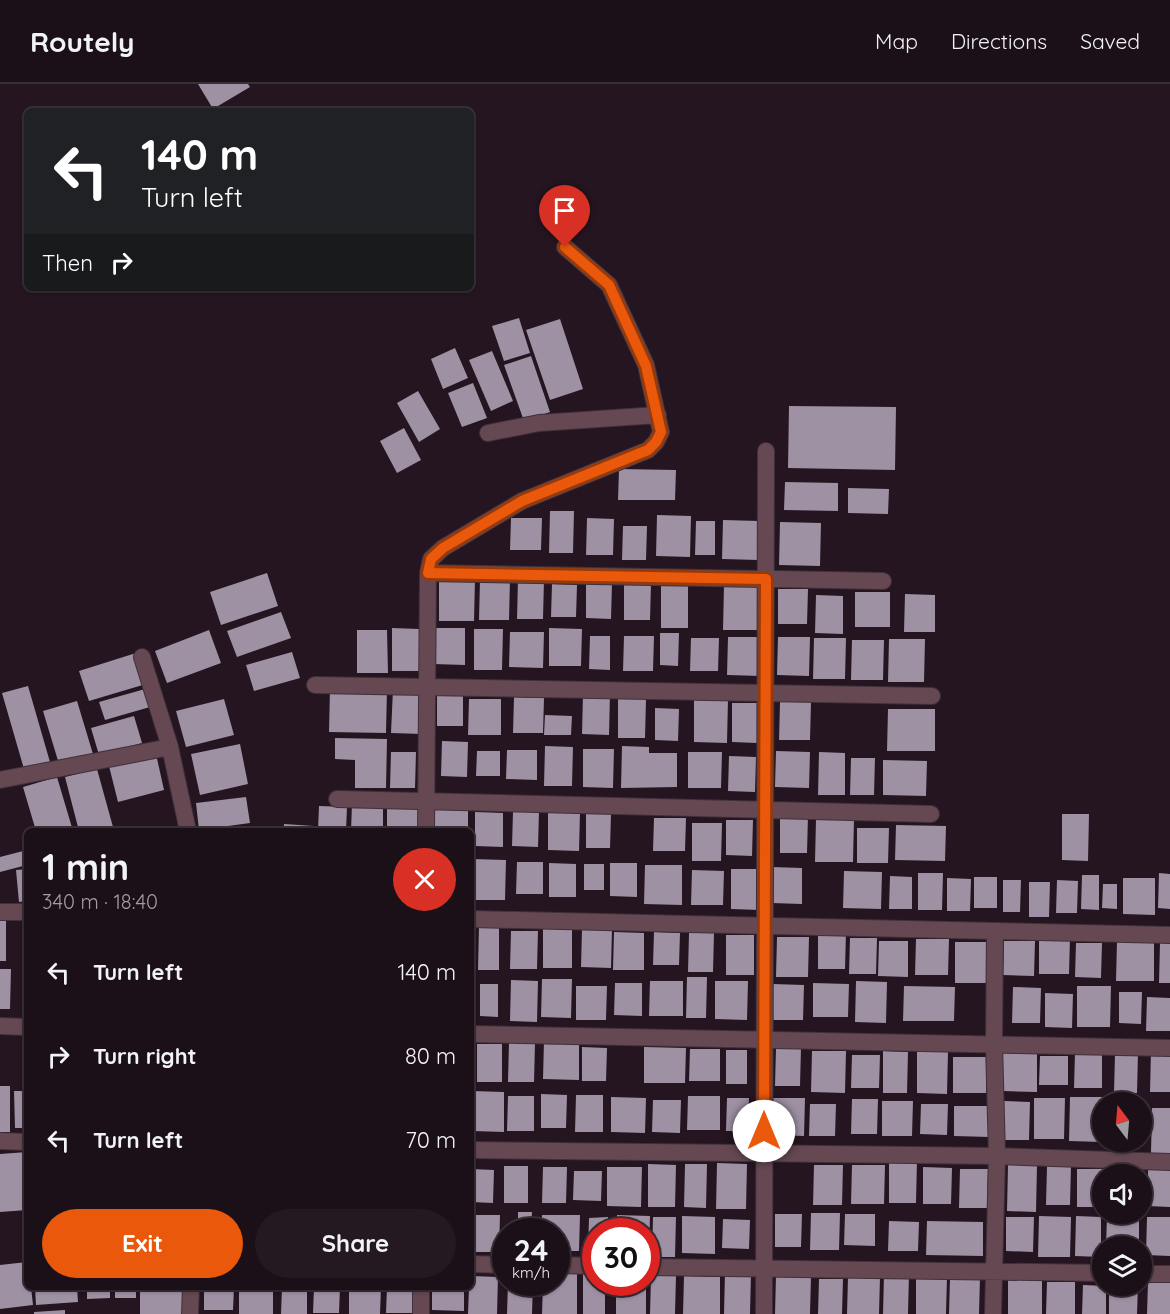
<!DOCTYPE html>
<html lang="en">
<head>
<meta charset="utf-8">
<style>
  body { margin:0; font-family:Quicksand,sans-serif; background:#241921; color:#f1f3f6; height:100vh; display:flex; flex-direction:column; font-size:22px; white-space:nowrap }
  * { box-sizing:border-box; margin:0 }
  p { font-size:20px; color:#a09da2 }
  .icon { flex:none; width:33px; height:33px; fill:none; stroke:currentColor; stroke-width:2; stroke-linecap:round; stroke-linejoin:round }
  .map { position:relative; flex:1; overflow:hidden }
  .sheet { position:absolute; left:24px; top:744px; width:450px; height:462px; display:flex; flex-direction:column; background:#1b1018; border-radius:9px; box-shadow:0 2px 4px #0004,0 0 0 2px #393037 }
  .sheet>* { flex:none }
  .hud { position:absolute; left:24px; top:24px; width:450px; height:183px; border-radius:9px; box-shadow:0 2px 4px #0004,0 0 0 2px #393037; background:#202124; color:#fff; overflow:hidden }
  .needle { width:39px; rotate:344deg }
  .controls { position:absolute; left:1092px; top:1008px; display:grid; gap:12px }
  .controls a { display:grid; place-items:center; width:60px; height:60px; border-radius:50%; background:#1b1018; box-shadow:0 2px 4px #0004,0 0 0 2px #393037; font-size:30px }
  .speed { position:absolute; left:492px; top:1134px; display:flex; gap:12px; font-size:30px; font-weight:700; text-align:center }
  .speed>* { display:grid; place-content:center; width:78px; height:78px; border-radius:50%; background:#1b1018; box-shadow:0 2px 4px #0004,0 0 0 2px #393037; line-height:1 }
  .speed small { font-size:15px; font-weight:400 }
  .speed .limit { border:9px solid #d22; background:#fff; color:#111 }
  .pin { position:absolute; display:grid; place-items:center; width:51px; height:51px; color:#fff; margin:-62px -26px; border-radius:50% 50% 50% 0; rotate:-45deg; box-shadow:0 0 6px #0007 }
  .pin .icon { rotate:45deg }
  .me { position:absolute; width:66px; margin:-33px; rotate:0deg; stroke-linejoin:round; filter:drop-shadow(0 0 4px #0008) }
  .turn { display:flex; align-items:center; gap:21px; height:126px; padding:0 18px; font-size:27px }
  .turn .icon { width:78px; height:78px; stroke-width:2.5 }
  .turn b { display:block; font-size:42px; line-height:51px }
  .then { display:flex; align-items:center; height:57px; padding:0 18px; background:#0003; gap:12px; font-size:22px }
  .round { display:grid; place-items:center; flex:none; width:63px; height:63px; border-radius:32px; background:#241921 }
  .summary { display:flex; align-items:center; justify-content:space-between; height:102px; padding:0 18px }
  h1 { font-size:36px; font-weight:700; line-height:45px }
  .cta { display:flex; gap:12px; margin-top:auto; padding:12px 18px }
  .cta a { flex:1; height:69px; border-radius:36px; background:#ea580c; color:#fff; font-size:24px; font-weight:700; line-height:69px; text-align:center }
  .cta a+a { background:#241921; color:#f1f3f6 }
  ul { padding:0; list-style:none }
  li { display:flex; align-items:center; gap:18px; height:84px; padding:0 18px }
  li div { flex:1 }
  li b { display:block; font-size:22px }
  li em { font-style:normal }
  header { display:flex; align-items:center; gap:36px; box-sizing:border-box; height:84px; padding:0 30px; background:#1b1018; border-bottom:2px solid #393037 }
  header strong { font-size:28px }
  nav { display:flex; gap:33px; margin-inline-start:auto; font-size:21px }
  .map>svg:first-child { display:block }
  .building { fill:#9e91a4 }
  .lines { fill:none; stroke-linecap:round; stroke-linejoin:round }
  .minor-casing { stroke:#3f303b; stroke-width:18 }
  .minor { stroke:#654851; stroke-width:16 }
  .route-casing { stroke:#983908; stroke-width:15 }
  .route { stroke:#ea580c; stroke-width:10 }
</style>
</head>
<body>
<header>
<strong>Routely</strong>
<nav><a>Map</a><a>Directions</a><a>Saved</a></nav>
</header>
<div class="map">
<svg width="1170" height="1230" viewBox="0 0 1170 1230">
  <rect width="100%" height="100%" fill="#241520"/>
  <path class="building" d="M198 0H248L250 3 213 25Z
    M519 234 530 269 504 277 492 242Z
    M560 235 583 305 550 316 526 246Z
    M455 264 468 294 443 305 431 275Z
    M492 267 513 317 491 327 469 276Z
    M531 272 550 328 524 337 504 281Z
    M473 299 487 334 462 343 448 309Z
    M418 307 440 345 419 358 397 319Z
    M789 322 896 323 895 386 788 384Z
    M404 344 421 376 397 389 380 357Z
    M619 385 676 386 675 416H618Z
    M785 398 838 399V427L784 426Z
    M848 404 889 405 888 430 848 429Z
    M550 427H574L573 469H549Z
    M657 431 691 432 690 473 656 472Z
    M511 434H542L541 466H510Z
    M587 434 614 435 613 471H586Z
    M723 436 759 437 758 476 722 475Z
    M696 437H715V471H695Z
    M780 438 821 439 820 482 779 481Z
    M623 442H647L646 476H622Z
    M267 489 278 522 221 541 210 508Z
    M439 494 475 495 474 537H439Z
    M480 495H510L509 536H479Z
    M518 495H544L543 535H517Z
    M586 499H612L611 535 586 534Z
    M552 500 577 501 576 533H551Z
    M624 500H651L650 536H624Z
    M661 501 688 502V544H661Z
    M724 501 762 502 761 546H723Z
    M778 505H808L807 540H778Z
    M855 508H890V543H855Z
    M905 510 935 511V548H904Z
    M816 511 843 512V550L815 549Z
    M281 528 291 554 237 573 227 547Z
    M392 544 420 545 421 587H392Z
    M433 544H465V581L433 580Z
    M549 544 582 545 581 582H549Z
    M474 545H503L502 586H474Z
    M209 546 221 579 167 599 155 567Z
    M357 546H387L388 589H357Z
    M510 548H544L543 584 509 583Z
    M660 549H679L678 582 660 581Z
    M590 552H610V586L589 585Z
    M624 552H654L653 587H623Z
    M728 553H762L761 592 727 591Z
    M778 553H810L809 592 777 591Z
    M691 554H719L718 587H690Z
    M814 554H846L845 595H813Z
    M889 555H925L924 598H888Z
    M852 556H884L883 596H851Z
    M292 568 300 594 254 607 246 581Z
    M136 569 146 600 89 617 79 587Z
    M28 602 50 678 24 685 2 609Z
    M330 604 387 605 386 649 329 648Z
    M145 605 150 623 105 636 99 618Z
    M393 605 424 606 422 650 391 649Z
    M437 609H463V642H437Z
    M583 609H610L609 651 582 650Z
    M514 613 544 614 543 649H513Z
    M618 614 646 615 645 654H618Z
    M224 615 234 651 186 663 176 627Z
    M469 615H501V651H468Z
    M694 615H728L727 659 694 658Z
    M77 617 93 670 59 680 43 627Z
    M780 618H811L810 656H779Z
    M732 619H758L757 659 732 658Z
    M655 624 679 625 678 657 655 656Z
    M888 625H935V667H887Z
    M545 631 572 632 571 651H544Z
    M134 632 142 659 99 671 91 644Z
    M335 654 387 655 386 704H355V676L335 675Z
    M442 657 468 658 467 693 441 692Z
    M240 660 248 700 200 711 191 670Z
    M545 662 573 663 572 702H544Z
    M622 662 649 663V669H677V703L621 704Z
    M583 665H614L613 704 583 703Z
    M507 666H537V696L506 695Z
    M477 667H500V692H476Z
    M776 667 810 668 809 704 775 703Z
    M391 668H416L415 704H390Z
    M688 668H722L721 704H688Z
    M819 668 845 669V711H818Z
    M156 670 164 706 118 718 109 682Z
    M729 672 756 673 755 708 728 707Z
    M851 674H875L874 711H850Z
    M883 676 927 677 926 712 883 711Z
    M97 685 113 743 97 747H79L65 693Z
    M57 693 73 747H36L23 703Z
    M246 713 250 739 199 746 196 719Z
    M352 719 383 720V747H351Z
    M387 721 420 722V747H387Z
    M319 722 347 723 346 747H318Z
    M434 724H468V747H434Z
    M475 728 503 729V763L475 762Z
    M513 728H539L538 763 512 762Z
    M548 728H580L579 767 548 766Z
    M586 730H611L610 764H586Z
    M1062 730H1089L1088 777 1062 776Z
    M780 731H808L807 769H780Z
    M654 734H686L685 767H653Z
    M816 735H854L853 778H815Z
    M726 736H753L752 772 726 771Z
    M692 739H722L721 777H692Z
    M284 740 314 742V747H284Z
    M896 741 946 742 945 777 895 776Z
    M857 744H889L888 779H857Z
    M27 766V781L0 788V773Z
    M471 775 506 776 505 816H471Z
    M517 778H543V810H516Z
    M549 779 576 780V813H549Z
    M610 779H637V813L610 812Z
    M584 780H604V806H584Z
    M645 781H682V821L644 820Z
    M771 783 802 784V820L771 819Z
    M27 785V817L19 818 16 786Z
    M731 785H761L760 826 731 825Z
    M692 786 724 787 723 821H691Z
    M844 787 882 788 881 825 843 824Z
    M918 789H943L942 826H918Z
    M1159 789 1170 790V825L1158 824Z
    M1082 791H1099V826L1081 825Z
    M890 792 912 793V825H889Z
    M974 793H997V824H974Z
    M947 794 971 795 970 827H947Z
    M1123 794H1155V831L1123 830Z
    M1003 796H1021L1020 828H1003Z
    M1057 796 1078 797 1077 829H1056Z
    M1029 798H1050L1049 833H1029Z
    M1103 800H1117V825L1102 824Z
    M0 837H6V877H0Z
    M479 841H499V886H478Z
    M543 843 572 844V884H543Z
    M582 845 612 846 611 884 581 883Z
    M511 847H538L537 885H510Z
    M818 847H846L845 885H818Z
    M614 848 644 849V886H613Z
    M654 848 680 849 679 881H653Z
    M689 849H714L713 888H688Z
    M726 851H754V891H726Z
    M777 853H809L808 893H776Z
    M1039 853H1070L1069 890H1039Z
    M850 854H877L876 890H849Z
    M916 855H949L948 891H915Z
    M879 857H908V893L878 892Z
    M1004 857H1035L1034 892 1003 891Z
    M1117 857 1154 858V897H1116Z
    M955 858H987L986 899H955Z
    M1076 859H1102L1101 894 1075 893Z
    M1160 859H1170V899H1159Z
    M0 885H11L10 925H0Z
    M687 893H707L706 934H686Z
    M542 895H572L571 934 541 933Z
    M511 896 538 897 537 938 510 937Z
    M471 897H476V936H471Z
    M650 897H683V932H649Z
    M715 897H748L747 936 715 935Z
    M856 897 887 898 886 939 855 938Z
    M615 899H642V932L614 931Z
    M813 899 849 900 848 933H813Z
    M480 900H498V933L480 932Z
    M773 900 804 901 803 936H772Z
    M576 902H607L606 936H576Z
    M904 902 955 903 954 937H903Z
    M1077 902H1111L1110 943H1077Z
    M1013 903 1041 904 1040 939H1012Z
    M1119 908H1142L1141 940 1119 939Z
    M1045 909 1073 910 1072 944 1045 943Z
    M1147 913 1170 914V947H1146Z
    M544 956 579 957V996L543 995Z
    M509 958 535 959 534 998H508Z
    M477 960H502V998H477Z
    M582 963 607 964 606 997H582Z
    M644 963 686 964 685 999H644Z
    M776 964H801L800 1002H775Z
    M690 965H720V997H689Z
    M726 966H747V1000H726Z
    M812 967H846L845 1009 811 1008Z
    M883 967 908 968 907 1009H883Z
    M917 967 948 968 947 1010 917 1009Z
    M1151 967 1170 968V1008H1150Z
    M1075 968 1102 969V1004H1074Z
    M1003 969 1037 970V1008L1002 1007Z
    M1115 969H1138L1137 1009H1114Z
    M852 971H880L879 1004H851Z
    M1040 972H1068V1001H1039Z
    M953 973H987L986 1009H953Z
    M0 1002H10V1048H0Z
    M14 1007H27V1044H15Z
    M472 1007 504 1008V1048L472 1047Z
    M541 1010 567 1011 566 1044H541Z
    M576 1011H603V1048H575Z
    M508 1012H534V1047H507Z
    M688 1012H720V1046H687Z
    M611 1013 646 1014 645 1049 611 1048Z
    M1070 1013H1102L1101 1058 1069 1057Z
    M727 1014H749L748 1047H726Z
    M770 1014H805L804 1052 770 1051Z
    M1034 1014H1065L1064 1055H1034Z
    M852 1015H878L877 1050H851Z
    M653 1016H681L680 1049 652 1048Z
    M1107 1016H1139V1018H1107Z
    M882 1017H913L912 1052H882Z
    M1004 1017 1030 1018 1029 1056H1004Z
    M810 1020H836L835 1052H809Z
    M921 1020H948L947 1051 920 1050Z
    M954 1022H991L990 1053 954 1052Z
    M1152 1024H1170V1070L1151 1069Z
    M27 1068V1126L0 1128V1070Z
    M889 1075 917 1076 916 1119H889Z
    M717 1079 747 1080 746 1125H716Z
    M648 1080 676 1081 675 1123H648Z
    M685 1080H707L706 1124 684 1123Z
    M814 1081H843L842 1121H813Z
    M852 1081H885L884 1120H851Z
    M1008 1081H1037L1036 1128 1007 1127Z
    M1112 1081H1143V1090H1112Z
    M504 1082H528V1119H504Z
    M1047 1082H1071L1070 1121H1046Z
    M543 1083H567L566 1119H542Z
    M607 1083H642L641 1123 607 1122Z
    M923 1083 952 1084 951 1120H923Z
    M471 1085 494 1086 493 1119 471 1118Z
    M960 1085H988L987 1124H959Z
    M1077 1085H1104L1102 1123H1077Z
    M1148 1085H1170V1123L1148 1122Z
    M574 1087H602L601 1117 573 1116Z
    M518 1128H532L531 1148H518Z
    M811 1129H840L839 1166H810Z
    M775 1130H802L801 1163H775Z
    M845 1130H875V1162L844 1161Z
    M471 1131H500L499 1168H471Z
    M542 1131H580L579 1167H556V1148H541Z
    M617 1131 650 1132 649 1168H646V1148H617Z
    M682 1132 715 1133V1170L682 1169Z
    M1039 1132 1071 1133 1070 1173H1038Z
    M1076 1132 1101 1133V1173L1075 1172Z
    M1107 1132 1139 1133V1162H1106Z
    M608 1133V1148H596V1168H588L589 1134Z
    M653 1133H676L675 1173H652Z
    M1006 1133H1034L1033 1168 1006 1167Z
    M1147 1133H1170V1172L1146 1171Z
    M723 1135 750 1136 749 1165 722 1164Z
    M889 1137 919 1138 918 1167H888Z
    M927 1137 983 1138V1172L926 1171Z
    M27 1178V1203H31L33 1221 0 1225V1181Z
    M725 1188 751 1189 750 1230H724Z
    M556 1189H577V1230H542L543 1198H556Z
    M583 1189H596V1198H605V1230H583Z
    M884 1190H909L908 1230H883Z
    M776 1191 811 1192 810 1230H775Z
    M471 1192 498 1193 497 1230H468L469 1203H471Z
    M651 1192H676L675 1230H650Z
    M684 1192 720 1193V1230H683Z
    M916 1192 947 1193 946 1230H916Z
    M848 1193H880L879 1230H847Z
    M950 1193H980L979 1230H949Z
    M819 1195H843L842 1230H818Z
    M1008 1195 1042 1196V1230H1008Z
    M508 1198H533L532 1230H507Z
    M616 1198H646V1230H616Z
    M1047 1198H1075V1230H1046Z
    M1148 1198 1170 1199V1230H1147Z
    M1083 1201 1106 1202V1230H1082Z
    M1109 1202H1138L1137 1230H1109Z
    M35 1203H77L78 1218 36 1221Z
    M87 1203H110V1214L87 1215Z
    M115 1203H136V1214H115Z
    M140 1203H183L184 1230H140Z
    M204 1203H234L233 1226H204Z
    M239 1203H273V1230H239Z
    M282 1203H307V1230H281Z
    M314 1203H340L339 1229H313Z
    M349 1203H381L380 1230H349Z
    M387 1203H421L420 1229H386Z
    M432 1203H464V1227L432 1226Z
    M65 1226V1230H34V1228Z"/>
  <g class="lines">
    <g class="minor-casing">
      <path id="minor" d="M488 349 539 339 658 331
        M428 489 883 497
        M142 573 170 663 188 747
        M315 601 932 612
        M0 696 170 663
        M337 715 931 730
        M426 747 428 489 431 475 443 464 522 417 648 366 656 358 661 348 646 281 609 201 565 163
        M0 828H27
        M471 835 1170 851
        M0 942 27 943
        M471 950 1170 964
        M0 1057 27 1058
        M471 1066 997 1072 1170 1078
        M471 1180 506 1181
        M556 1181 596 1182
        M646 1183 1102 1189
        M1142 1190H1170
        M190 1230 191 1203
        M421 1230V1203
        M764 1230 766 367
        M993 1230 997 1072 994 960 995 847"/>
    </g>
    <use href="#minor" class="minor"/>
  </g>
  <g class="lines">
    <g class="route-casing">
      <path id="route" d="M565 163 609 201 646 282 661 348 656 358 648 366 522 417 443 464 431 475 428 489 766 495 764 1047"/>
    </g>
    <use href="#route" class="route"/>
  </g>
</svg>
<div class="controls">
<a><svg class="needle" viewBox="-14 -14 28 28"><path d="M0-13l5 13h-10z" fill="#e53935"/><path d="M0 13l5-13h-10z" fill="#a09da2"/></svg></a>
<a><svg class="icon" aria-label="sound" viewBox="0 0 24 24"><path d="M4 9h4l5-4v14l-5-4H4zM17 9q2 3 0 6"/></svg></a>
<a><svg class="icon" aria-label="layers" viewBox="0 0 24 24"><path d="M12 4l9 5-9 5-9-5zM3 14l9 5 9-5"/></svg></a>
</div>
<div class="speed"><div>24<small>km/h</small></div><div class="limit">30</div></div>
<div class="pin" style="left:565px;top:163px;background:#d93025"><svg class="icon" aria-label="arrive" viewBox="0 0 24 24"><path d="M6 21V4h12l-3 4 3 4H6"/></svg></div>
<svg class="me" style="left:764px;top:1047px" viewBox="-20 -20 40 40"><circle r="19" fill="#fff"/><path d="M0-13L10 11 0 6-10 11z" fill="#ea580c"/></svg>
<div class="hud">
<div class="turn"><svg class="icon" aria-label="left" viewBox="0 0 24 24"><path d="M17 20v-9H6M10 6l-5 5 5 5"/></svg><div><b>140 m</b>Turn left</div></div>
<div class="then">Then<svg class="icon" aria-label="right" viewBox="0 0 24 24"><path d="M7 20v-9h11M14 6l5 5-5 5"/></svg></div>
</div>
<section class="sheet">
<div class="summary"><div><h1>1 min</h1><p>340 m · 18:40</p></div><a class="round" style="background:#d93025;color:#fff"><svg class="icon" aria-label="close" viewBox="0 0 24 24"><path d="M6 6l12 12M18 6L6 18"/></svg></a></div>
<ul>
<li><svg class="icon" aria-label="left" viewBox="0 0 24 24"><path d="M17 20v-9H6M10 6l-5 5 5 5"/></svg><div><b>Turn left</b></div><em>140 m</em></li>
<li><svg class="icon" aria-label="right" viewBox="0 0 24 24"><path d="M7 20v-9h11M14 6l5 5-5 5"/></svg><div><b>Turn right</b></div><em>80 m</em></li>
<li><svg class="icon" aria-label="left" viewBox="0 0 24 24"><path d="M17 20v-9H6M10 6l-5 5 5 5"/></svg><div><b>Turn left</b></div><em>70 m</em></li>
</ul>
<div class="cta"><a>Exit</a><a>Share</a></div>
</section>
</div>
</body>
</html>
